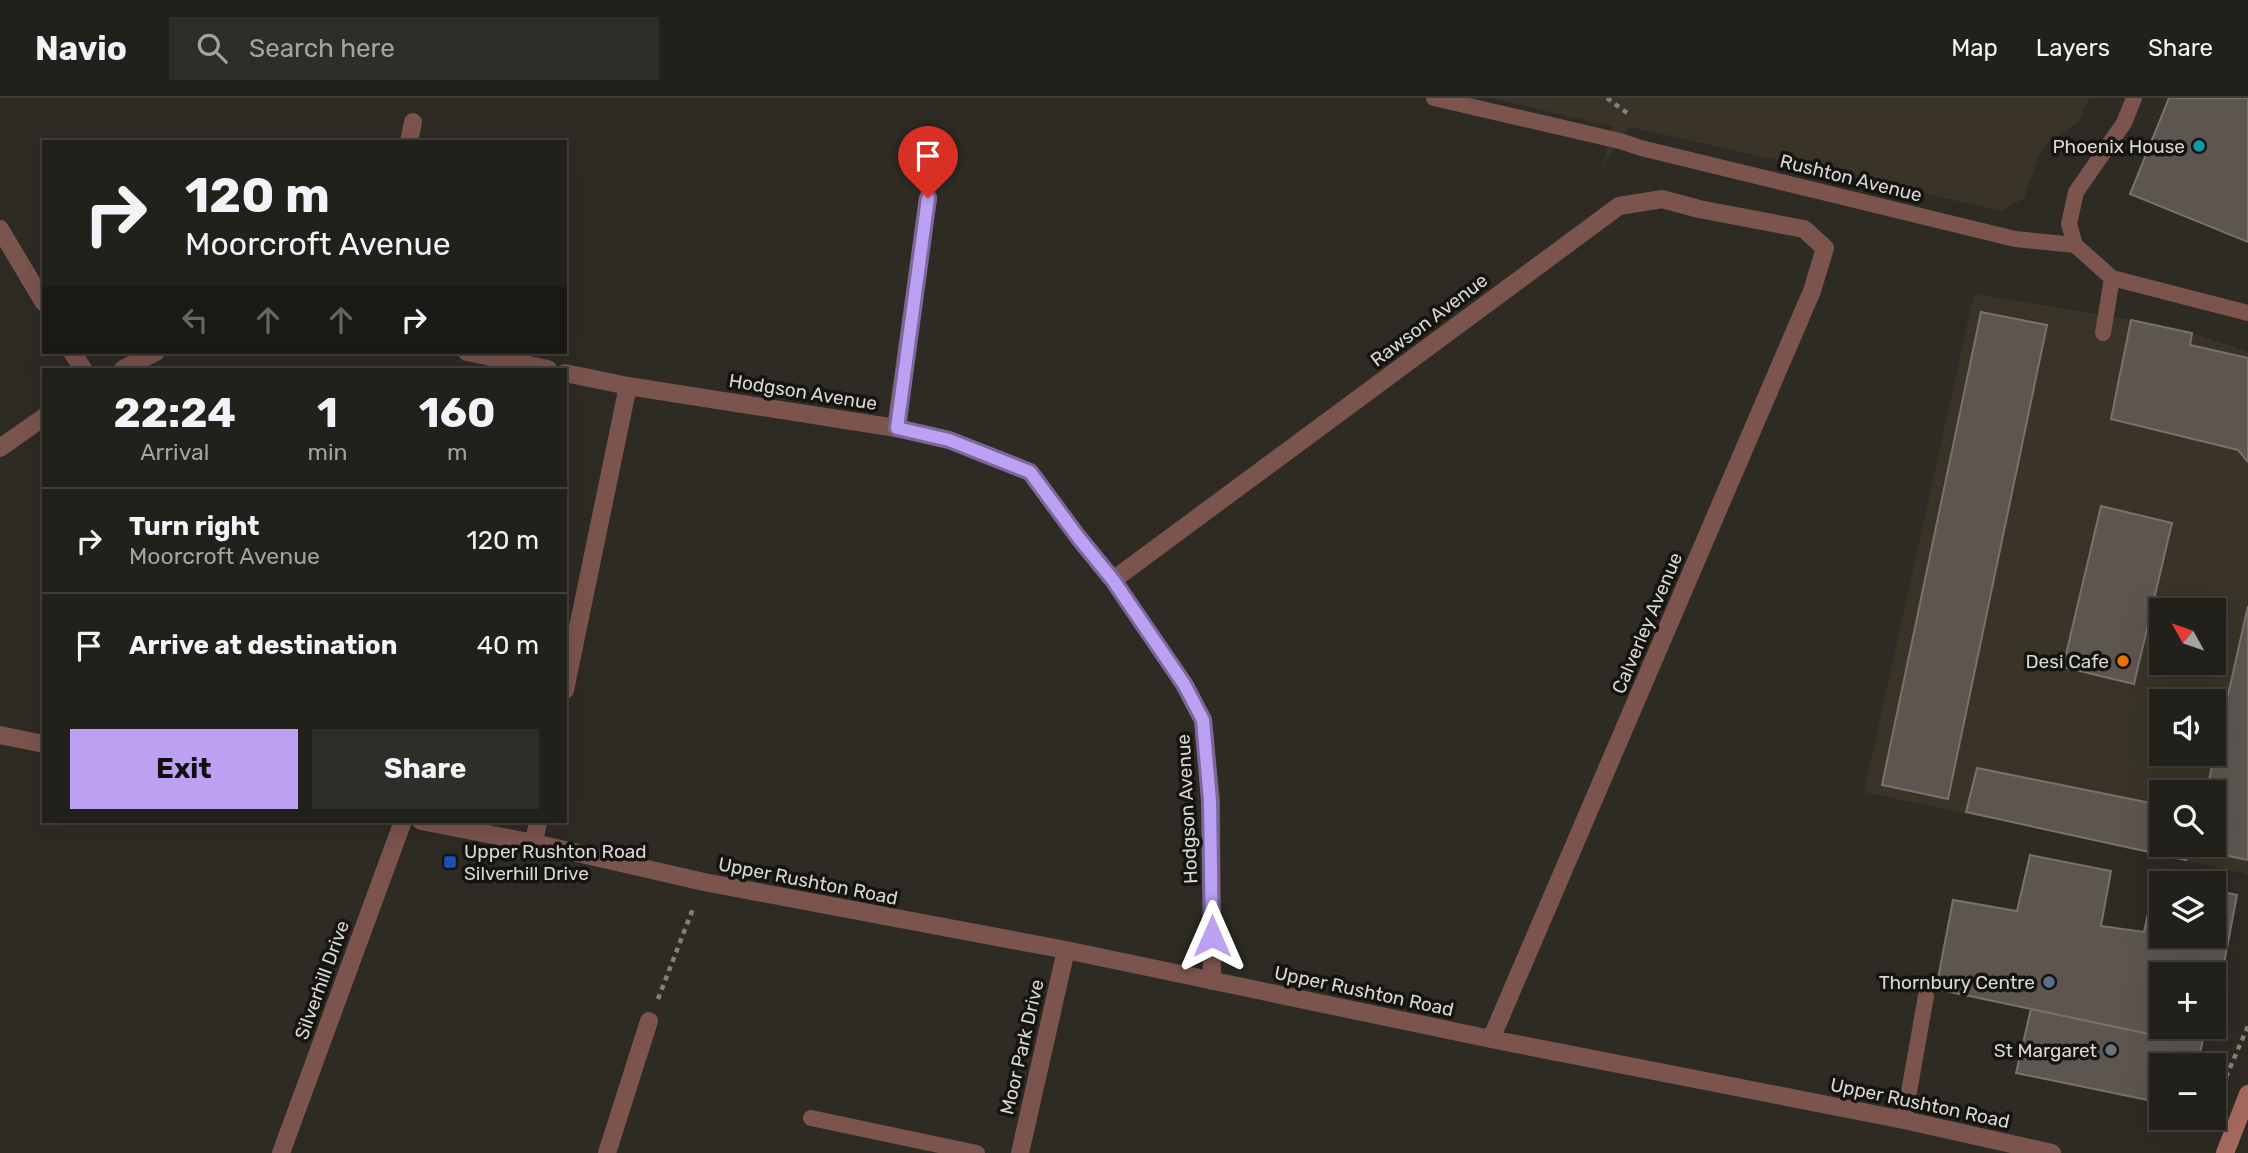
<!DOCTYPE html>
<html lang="en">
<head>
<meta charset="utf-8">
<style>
  body { margin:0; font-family:Rubik,sans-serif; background:#2e2d28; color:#f1f3f6; height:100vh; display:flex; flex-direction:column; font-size:26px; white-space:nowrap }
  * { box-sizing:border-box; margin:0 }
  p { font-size:23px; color:#a2a3a3 }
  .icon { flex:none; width:38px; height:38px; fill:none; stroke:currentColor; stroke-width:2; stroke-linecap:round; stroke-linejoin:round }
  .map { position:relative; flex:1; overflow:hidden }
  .details { position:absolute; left:42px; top:270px; width:525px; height:455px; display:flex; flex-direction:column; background:#22201b; border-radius:0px; box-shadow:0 7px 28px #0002,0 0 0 2px #3f3e3a }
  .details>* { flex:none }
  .top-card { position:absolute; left:42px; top:42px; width:525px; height:214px; border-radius:0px; box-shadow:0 7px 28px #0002,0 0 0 2px #3f3e3a; background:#22201b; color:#f1f3f6; overflow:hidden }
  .needle { width:46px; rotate:310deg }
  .controls { position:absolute; left:2149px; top:500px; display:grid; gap:14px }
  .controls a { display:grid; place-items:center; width:77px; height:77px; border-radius:0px; background:#22201b; box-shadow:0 7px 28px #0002,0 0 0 2px #3f3e3a; font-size:35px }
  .pin { position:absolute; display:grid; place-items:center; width:60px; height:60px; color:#fff; margin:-72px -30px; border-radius:50% 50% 50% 0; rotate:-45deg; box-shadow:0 0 7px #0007 }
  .pin .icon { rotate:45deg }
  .me { position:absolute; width:77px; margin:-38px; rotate:0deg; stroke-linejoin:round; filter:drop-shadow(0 0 5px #0008) }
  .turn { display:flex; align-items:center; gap:24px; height:147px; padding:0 28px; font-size:32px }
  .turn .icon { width:91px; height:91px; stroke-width:2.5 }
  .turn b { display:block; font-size:49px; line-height:60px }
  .lanes { display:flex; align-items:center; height:66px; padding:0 28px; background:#0003; justify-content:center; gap:35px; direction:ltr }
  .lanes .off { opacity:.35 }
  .eta { display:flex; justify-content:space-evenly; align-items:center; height:119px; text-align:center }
  .eta b { font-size:42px; font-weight:700; line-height:49px }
  .primary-button { display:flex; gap:14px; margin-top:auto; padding:14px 28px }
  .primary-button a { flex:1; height:80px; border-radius:0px; background:#bca0f2; color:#111; font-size:28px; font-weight:700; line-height:80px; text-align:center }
  .primary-button a+a { background:#2e2d28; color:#f1f3f6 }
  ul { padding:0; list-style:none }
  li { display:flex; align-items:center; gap:21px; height:105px; padding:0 28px; border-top:2px solid #3f3e3a }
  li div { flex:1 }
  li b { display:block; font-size:26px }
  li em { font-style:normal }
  header { display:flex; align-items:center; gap:42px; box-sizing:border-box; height:98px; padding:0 35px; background:#22201b; border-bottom:2px solid #3f3e3a }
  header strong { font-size:33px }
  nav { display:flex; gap:38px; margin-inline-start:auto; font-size:24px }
  .search { width:490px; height:63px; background:#2e2d28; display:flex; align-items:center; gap:18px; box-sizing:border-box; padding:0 24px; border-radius:0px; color:#a2a3a3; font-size:26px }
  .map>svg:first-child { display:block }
  .built { fill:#393427; fill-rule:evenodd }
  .building { fill:#5d5650; stroke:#79716b; stroke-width:2 }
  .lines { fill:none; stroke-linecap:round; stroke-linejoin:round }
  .path { stroke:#83807a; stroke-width:4.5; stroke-dasharray:5 5; stroke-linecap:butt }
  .service { stroke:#7b544d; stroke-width:16 }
  .minor { stroke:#7b544d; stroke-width:18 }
  .secondary { stroke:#a76a5f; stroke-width:18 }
  .route-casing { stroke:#7a689d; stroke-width:18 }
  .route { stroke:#bca0f2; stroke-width:12 }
  .culture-dot { fill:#0f9aa8; stroke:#151411; stroke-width:2.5 }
  .food-dot { fill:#e8710a; stroke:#151411; stroke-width:2.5 }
  .transit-dot { fill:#1a4fb4; stroke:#151411; stroke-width:2.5 }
  .service-dot { fill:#5c6f8a; stroke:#151411; stroke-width:2.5 }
  .worship-dot { fill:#6b7280; stroke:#151411; stroke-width:2.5 }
  .labels { text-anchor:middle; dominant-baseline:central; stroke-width:7; stroke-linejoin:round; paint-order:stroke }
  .poi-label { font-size:19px; fill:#d9d7d2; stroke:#151411; text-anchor:end }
  .street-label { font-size:19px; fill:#d9d7d2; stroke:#151411 }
</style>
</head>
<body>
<header>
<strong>Navio</strong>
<div class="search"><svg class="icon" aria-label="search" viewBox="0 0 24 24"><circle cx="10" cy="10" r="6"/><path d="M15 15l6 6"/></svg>Search here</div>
<nav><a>Map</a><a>Layers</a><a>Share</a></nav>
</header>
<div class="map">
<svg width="2248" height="1055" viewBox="0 0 2248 1055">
  <rect width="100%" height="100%" fill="#2e2b24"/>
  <path class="built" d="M1492 0H2089L2079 23 2049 44 2038 59 2024 100 2002 113 1630 29 1602 68 1613 29Z
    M1974 196 2131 222 2192 235 2248 254V776L1864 694ZM2161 513H2214V565H2161ZM2161 604H2214V656H2161ZM2161 695H2214V747H2161Z"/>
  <path class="building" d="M2169 0H2248V144L2130 96Z
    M1981 214 2047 227 1948 701 1882 687Z
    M2131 222 2192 235 2190 247 2248 260V364L2238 352 2111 321Z
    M2101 408 2172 425 2134 586 2063 569Z
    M2248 508V762L2190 750 2186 762 1966 714 1977 670 2161 707V747H2214V695H2206Z
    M2030 757 2111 773 2101 828 2144 834 2156 779 2187 786H2161V838H2214V792L2237 797 2223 871 2207 877H2161V929H2206L2197 968H2161V997L2152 1003 2016 975 2031 911 1936 891 1953 802 2017 813Z
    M2159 902 2161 903V929H2206L2197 968H2161V997L2152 1003 2016 975 2031 911 2149 936Z"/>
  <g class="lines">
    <path class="path" d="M1607 0 1631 18
      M658 901 694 808
      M2226 979 2248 928"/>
    <path class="service" d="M1434 0 1620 43 1641 50 2015 141 2075 147
      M2134 0 2124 25 2076 94 2069 126 2075 147 2112 180 2248 215
      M2103 235 2112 180
      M811 1020 977 1055
      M1904 1022 1926 898"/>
    <path class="minor" d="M409 44 413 24
      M0 131 44 205
      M72 254 83 271
      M467 254 548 271
      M123 271 156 254
      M565 275 628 288 896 330 949 342 1030 374 1078 439 1113 482 1184 586 1203 622 1211 703 1212 883
      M896 330 928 100
      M0 350 44 319
      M1113 482 1619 108 1662 101 1699 111 1804 131 1825 150 1812 193 1491 941
      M565 592 628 288
      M0 637 44 646
      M421 723 534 745 704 784 1066 852 1491 941 1904 1022 2052 1055
      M534 745 538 723
      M281 1055 403 723
      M607 1055 649 923
      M1020 1055 1066 852"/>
    <path class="secondary" d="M2225 1055 2248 996"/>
  </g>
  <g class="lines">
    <g class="route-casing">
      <path id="route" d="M928 100 897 330 949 342 1030 374 1078 439 1113 482 1184 586 1203 622 1210 703 1212 838"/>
    </g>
    <use href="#route" class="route"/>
  </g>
  <circle class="culture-dot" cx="2199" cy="48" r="7"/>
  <circle class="food-dot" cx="2123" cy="563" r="7"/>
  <rect class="transit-dot" x="443" y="757" width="14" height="14" rx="3.5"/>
  <circle class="service-dot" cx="2049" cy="884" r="7"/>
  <circle class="worship-dot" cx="2111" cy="952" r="7"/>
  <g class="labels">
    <g class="poi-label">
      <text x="2185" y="48">Phoenix House</text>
      <text x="2109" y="563">Desi Cafe</text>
      <text x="464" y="753" text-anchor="start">Upper Rushton Road<tspan x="464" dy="22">Silverhill Drive</tspan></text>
      <text x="2035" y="884">Thornbury Centre</text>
      <text x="2097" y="952">St Margaret</text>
    </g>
    <g class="street-label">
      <text transform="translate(1851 80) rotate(14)">Rushton Avenue</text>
      <text transform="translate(1429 222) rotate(-37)">Rawson Avenue</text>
      <text transform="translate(803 294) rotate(9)">Hodgson Avenue</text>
      <text transform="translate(1647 525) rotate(-67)">Calverley Avenue</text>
      <text transform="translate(1187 711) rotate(-93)">Hodgson Avenue</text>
      <text transform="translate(808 783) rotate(11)">Upper Rushton Road</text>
      <text transform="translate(322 882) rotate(-70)">Silverhill Drive</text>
      <text transform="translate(1364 893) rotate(12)">Upper Rushton Road</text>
      <text transform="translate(1022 949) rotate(-77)">Moor Park Drive</text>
      <text transform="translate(1920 1005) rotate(12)">Upper Rushton Road</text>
    </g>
  </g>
</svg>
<div class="controls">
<a><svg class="needle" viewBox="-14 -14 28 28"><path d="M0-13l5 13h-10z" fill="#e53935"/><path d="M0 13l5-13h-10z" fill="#a2a3a3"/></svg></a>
<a><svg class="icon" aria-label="sound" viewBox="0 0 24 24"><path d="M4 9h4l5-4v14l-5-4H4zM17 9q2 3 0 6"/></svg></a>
<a><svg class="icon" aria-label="search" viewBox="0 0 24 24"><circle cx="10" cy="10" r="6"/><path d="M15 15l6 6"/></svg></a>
<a><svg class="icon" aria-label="layers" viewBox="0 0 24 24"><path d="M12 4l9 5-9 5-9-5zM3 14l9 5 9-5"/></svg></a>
<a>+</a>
<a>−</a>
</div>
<div class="pin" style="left:928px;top:100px;background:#d93025"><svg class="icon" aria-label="arrive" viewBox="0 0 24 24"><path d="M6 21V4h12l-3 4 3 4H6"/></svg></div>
<svg class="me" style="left:1212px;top:838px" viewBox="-20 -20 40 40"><path d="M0-17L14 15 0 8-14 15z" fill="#bca0f2" stroke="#fff" stroke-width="4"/></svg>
<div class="top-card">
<div class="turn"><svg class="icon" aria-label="right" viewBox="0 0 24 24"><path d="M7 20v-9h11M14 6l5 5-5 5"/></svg><div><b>120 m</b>Moorcroft Avenue</div></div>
<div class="lanes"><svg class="icon off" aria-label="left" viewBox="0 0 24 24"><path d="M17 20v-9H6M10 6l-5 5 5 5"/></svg><svg class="icon off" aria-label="ahead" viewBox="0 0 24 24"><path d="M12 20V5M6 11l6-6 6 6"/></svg><svg class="icon off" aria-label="ahead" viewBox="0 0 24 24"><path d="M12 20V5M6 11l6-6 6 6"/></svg><svg class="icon" aria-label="right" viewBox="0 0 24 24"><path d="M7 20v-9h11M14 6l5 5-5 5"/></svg></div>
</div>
<section class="details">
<div class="eta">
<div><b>22:24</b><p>Arrival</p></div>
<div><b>1</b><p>min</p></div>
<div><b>160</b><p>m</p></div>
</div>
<ul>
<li><svg class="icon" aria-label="right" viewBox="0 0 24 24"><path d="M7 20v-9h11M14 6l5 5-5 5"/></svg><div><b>Turn right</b><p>Moorcroft Avenue</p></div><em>120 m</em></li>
<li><svg class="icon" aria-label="arrive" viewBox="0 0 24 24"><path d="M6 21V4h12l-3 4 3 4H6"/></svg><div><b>Arrive at destination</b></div><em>40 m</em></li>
</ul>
<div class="primary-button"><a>Exit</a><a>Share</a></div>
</section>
</div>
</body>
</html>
